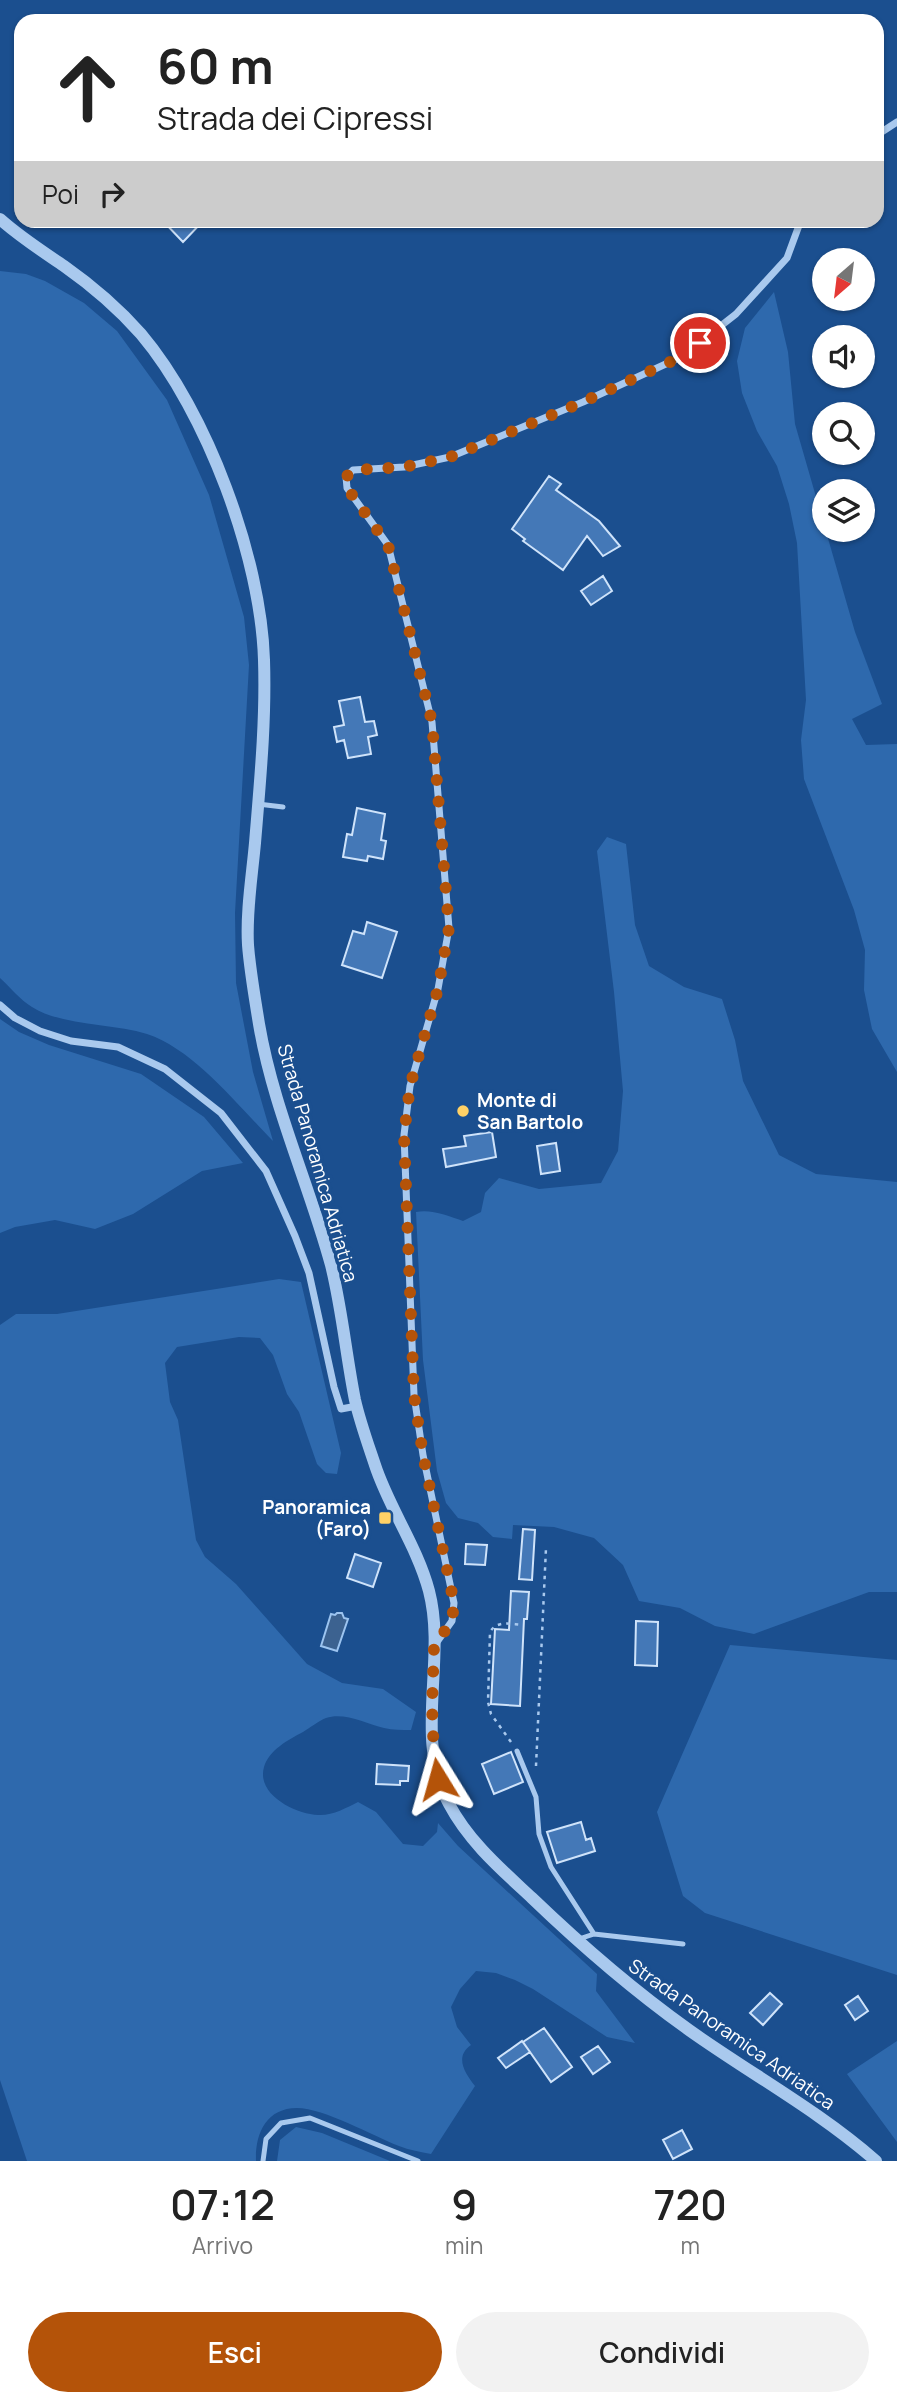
<!DOCTYPE html>
<html lang="it">
<head>
<meta charset="utf-8">
<style>
  body { margin:0; font-family:Manrope,sans-serif; background:#f2f2f2; color:#222; height:100vh; display:flex; flex-direction:column; font-size:26px; white-space:nowrap }
  * { box-sizing:border-box; margin:0 }
  p { font-size:23px; color:#767676 }
  .icon { flex:none; width:38px; height:38px; fill:none; stroke:currentColor; stroke-width:2; stroke-linecap:round; stroke-linejoin:round }
  .map { position:relative; height:2161px; overflow:hidden }
  .details { display:flex; flex-direction:column; background:#fff; flex:1 }
  .details>* { flex:none }
  .banner { position:absolute; left:14px; top:14px; width:870px; height:214px; border-radius:21px; box-shadow:0 2px 5px #0004; background:#fff; color:#222; overflow:hidden }
  .needle { width:46px; rotate:208deg }
  .fabs { position:absolute; left:812px; top:248px; display:grid; gap:14px }
  .fabs a { display:grid; place-items:center; width:63px; height:63px; border-radius:50%; background:#fff; box-shadow:0 2px 5px #0004; font-size:35px }
  .pin { position:absolute; display:grid; place-items:center; width:60px; height:60px; color:#fff; margin:-30px; border:4px solid #fff; border-radius:50%; box-shadow:0 2px 7px #0007 }
  .me { position:absolute; width:77px; margin:-38px; rotate:352deg; stroke-linejoin:round; filter:drop-shadow(0 0 5px #0008) }
  .turn { display:flex; align-items:center; gap:24px; height:147px; padding:0 28px; font-size:32px }
  .turn .icon { width:91px; height:91px; stroke-width:2.5 }
  .turn b { display:block; font-size:49px; line-height:60px }
  .then { display:flex; align-items:center; height:66px; padding:0 28px; background:#0003; gap:14px; font-size:26px }
  .eta { display:flex; justify-content:space-evenly; align-items:center; height:119px; text-align:center }
  .eta b { font-size:42px; font-weight:600; line-height:49px }
  .cta { display:flex; gap:14px; margin-top:auto; padding:14px 28px }
  .cta a { flex:1; height:80px; border-radius:42px; background:#b45309; color:#fff; font-size:28px; font-weight:600; line-height:80px; text-align:center }
  .cta a+a { background:#f2f2f2; color:#222 }
  .map>svg:first-child { display:block }
  .green { fill:#2e69ad }
  .water { fill:#3c6290; stroke:#9cc4f0; stroke-width:2 }
  .building { fill:#4478b7; stroke:#cfe3fa; stroke-width:2 }
  .lines { fill:none; stroke-linecap:round; stroke-linejoin:round }
  .path { stroke:#a9c9ee; stroke-width:2.5; stroke-dasharray:3.5 5; stroke-linecap:butt }
  .service { stroke:#a9c9ee; stroke-width:5 }
  .minor { stroke:#a9c9ee; stroke-width:7 }
  .tertiary { stroke:#a9c9ee; stroke-width:12 }
  .route { stroke:#b45309; stroke-width:12; stroke-dasharray:0 21.6 }
  .poi-dot { fill:#ffd166; stroke:#1b4f8f; stroke-width:2.5 }
  .labels { text-anchor:middle; dominant-baseline:central; stroke-width:7; stroke-linejoin:round; paint-order:stroke }
  .poi-label { font-size:19px; font-weight:bold; fill:#fff; stroke:#1b4f8f; text-anchor:start }
  .street-label { font-size:19px; fill:#fff; stroke:#1b4f8f }
</style>
</head>
<body>
<div class="map">
<svg width="897" height="2161" viewBox="0 0 897 2161">
  <rect width="100%" height="100%" fill="#1b4f8f"/>
  <path class="green" d="M0 271 26 274 45 281 84 303 117 331 167 400 209 495 244 617 249 665 235 913 236 983 253 1072 273 1141C238 1106 195 1050 147 1034 112 1023 62 1026 32 1007 20 1000 10 987 0 978Z
    M774 292 788 352 795 424 855 632 882 704 852 719 866 745 897 744V1072L872 1029 864 990 865 950 854 910 804 779 801 740 806 700 797 543 789 504 777 466 757 431 742 393 737 361 745 328Z
    M607 837 626 844 635 925 649 966 684 987 722 999 735 1040 743 1081 779 1155 816 1174 897 1182V1592H869L754 1634 715 1626 680 1608 639 1601 623 1565 594 1538 554 1527 513 1525 512 1539 493 1537 478 1523 458 1518 446 1503 437 1471 423 1360 416 1212C432 1209 448 1216 463 1221L481 1212 485 1193 499 1178 539 1189 601 1183 618 1151 623 1091 614 992 597 851Z
    M0 1019 19 1032 49 1045 141 1074 204 1117 243 1163 202 1171 133 1214 95 1229 55 1220 15 1227 0 1233Z
    M279 1279 301 1282 341 1453 337 1474 326 1473 317 1464 299 1412 287 1394 273 1355 260 1338 239 1337 177 1347 165 1363 170 1402 178 1420 196 1540 205 1557 236 1584 307 1664 342 1683 383 1689 416 1712 411 1730C402 1730 393 1730 384 1728 366 1724 345 1712 326 1718 318 1721 310 1728 303 1732 288 1740 269 1750 264 1767 256 1795 296 1814 318 1815 332 1816 346 1808 358 1802L376 1812 403 1844 423 1846 437 1832 438 1823 458 1846 597 1974 596 1991 635 2043 607 2037 533 1989 515 1980 496 1973 476 1971 460 1989 451 2007 457 2027 471 2045C454 2057 465 2073 475 2086L431 2154C421 2152 409 2150 399 2146 373 2136 324 2108 297 2108 266 2108 255 2134 256 2161H27L0 2080V1325L16 1314H57Z
    M730 1645 897 1660V1975L705 1913 683 1896 657 1812Z
    M897 2041V2142L847 2074Z
    M296 2127 322 2133 390 2161H277L280 2140Z"/>
  <path class="water" d="M337 1613H342L344 1618 348 1619 337 1651 321 1646 331 1614 335 1615Z"/>
  <path class="building" d="M162 220H204L183 242Z
    M549 476 561 484 556 490 599 521 620 546 603 556 587 536 563 570 523 541 525 539 512 529Z
    M603 576 612 591 591 605 581 591Z
    M360 697 365 722 374 721 377 735 368 737 371 754 348 758 344 740 337 742 334 727 344 725 339 701Z
    M357 808 385 814 381 840 386 841 383 859 368 856 367 861 343 857 347 834 352 835Z
    M367 922 397 932 382 978 342 965 353 931 364 934Z
    M492 1132 496 1157 446 1167 443 1149 466 1146 464 1136Z
    M556 1143 560 1171 541 1174 537 1146Z
    M523 1529 535 1530 532 1580 519 1579Z
    M466 1544 487 1545 485 1565 465 1564Z
    M355 1554 381 1563 373 1587 347 1578Z
    M511 1591 529 1592 527 1619H524L520 1706 491 1704 495 1629 509 1630Z
    M636 1621 658 1622 657 1666 635 1665Z
    M511 1752 523 1782 494 1794 482 1764Z
    M377 1764 409 1766 408 1781H400V1785L376 1784Z
    M581 1822 586 1840 591 1838 595 1851 557 1863 547 1832Z
    M770 1993 782 2004 763 2025 750 2013Z
    M858 1996 868 2011 855 2020 845 2005Z
    M544 2028 572 2067 551 2082 523 2042Z
    M522 2041 530 2052 506 2068 498 2058Z
    M598 2046 610 2062 593 2074 581 2057Z
    M682 2130 692 2149 673 2159 663 2140Z"/>
  <g class="lines">
    <path class="path" d="M511 1742 491 1714 488 1702 490 1632C497 1620 511 1624 523 1625
      M536 1766 546 1548"/>
    <path class="service" d="M258 804 283 807
      M517 1751 536 1797 539 1834 551 1867 594 1934
      M579 1939 594 1934 683 1944
      M263 2161 266 2139 281 2123 310 2118 418 2161"/>
    <path class="minor" d="M877 135 897 122
      M0 1005 15 1018 40 1031 71 1041 118 1047 165 1069 221 1113 266 1171 295 1236 309 1273 334 1387 341 1409 357 1406
      M437 1642 452 1621 454 1603 423 1455 414 1395 404 1135 410 1086 438 989 449 928 432 722 388 545 347 488 346 477 353 470 404 467 450 457 583 402 681 357 736 314 787 258 801 220"/>
    <path class="tertiary" d="M0 219C20 237 42 251 64 266 91 285 119 309 141 334 207 412 261 558 264 660 266 721 260 782 255 843 252 876 246 912 248 945 250 971 255 999 259 1024 273 1107 309 1184 331 1265 342 1309 346 1355 355 1400 360 1422 368 1444 375 1465 389 1508 417 1546 429 1591 447 1660 413 1738 449 1804 469 1842 502 1870 532 1898 582 1946 633 1990 689 2030 751 2074 819 2111 876 2161"/>
  </g>
  <g class="lines">
    <path class="route" d="M438 1779 434 1755 432 1707 434 1646 452 1621 454 1603 423 1455 414 1395 404 1135 410 1086 438 989 449 928 432 722 388 545 347 488 346 477 353 470 404 467 450 457 583 402 681 357 700 343"/>
  </g>
  <g class="poi-dot">
    <circle cx="463" cy="1111" r="7"/>
    <rect x="378" y="1511" width="14" height="14" rx="3.5"/>
  </g>
  <g class="labels">
    <g class="poi-label">
      <text x="477" y="1100">Monte di<tspan x="477" dy="22">San Bartolo</tspan></text>
      <text x="371" y="1507" text-anchor="end">Panoramica<tspan x="371" dy="22">(Faro)</tspan></text>
    </g>
    <g class="street-label">
      <text transform="translate(318 1163) rotate(74)">Strada Panoramica Adriatica</text>
      <text transform="translate(732 2034) rotate(35)">Strada Panoramica Adriatica</text>
    </g>
  </g>
</svg>
<div class="fabs">
<a><svg class="needle" viewBox="-14 -14 28 28"><path d="M0-13l5 13h-10z" fill="#e53935"/><path d="M0 13l5-13h-10z" fill="#767676"/></svg></a>
<a><svg class="icon" aria-label="sound" viewBox="0 0 24 24"><path d="M4 9h4l5-4v14l-5-4H4zM17 9q2 3 0 6"/></svg></a>
<a><svg class="icon" aria-label="search" viewBox="0 0 24 24"><circle cx="10" cy="10" r="6"/><path d="M15 15l6 6"/></svg></a>
<a><svg class="icon" aria-label="layers" viewBox="0 0 24 24"><path d="M12 4l9 5-9 5-9-5zM3 14l9 5 9-5"/></svg></a>
</div>
<div class="pin" style="left:700px;top:343px;background:#d93025"><svg class="icon" aria-label="arrive" viewBox="0 0 24 24"><path d="M6 21V4h12l-3 4 3 4H6"/></svg></div>
<svg class="me" style="left:438px;top:1779px" viewBox="-20 -20 40 40"><path d="M0-17L14 15 0 8-14 15z" fill="#b45309" stroke="#fff" stroke-width="4"/></svg>
<div class="banner">
<div class="turn"><svg class="icon" aria-label="ahead" viewBox="0 0 24 24"><path d="M12 20V5M6 11l6-6 6 6"/></svg><div><b>60 m</b>Strada dei Cipressi</div></div>
<div class="then">Poi<svg class="icon" aria-label="right" viewBox="0 0 24 24"><path d="M7 20v-9h11M14 6l5 5-5 5"/></svg></div>
</div>
</div>
<section class="details">
<div class="eta">
<div><b>07:12</b><p>Arrivo</p></div>
<div><b>9</b><p>min</p></div>
<div><b>720</b><p>m</p></div>
</div>
<div class="cta"><a>Esci</a><a>Condividi</a></div>
</section>
</body>
</html>
